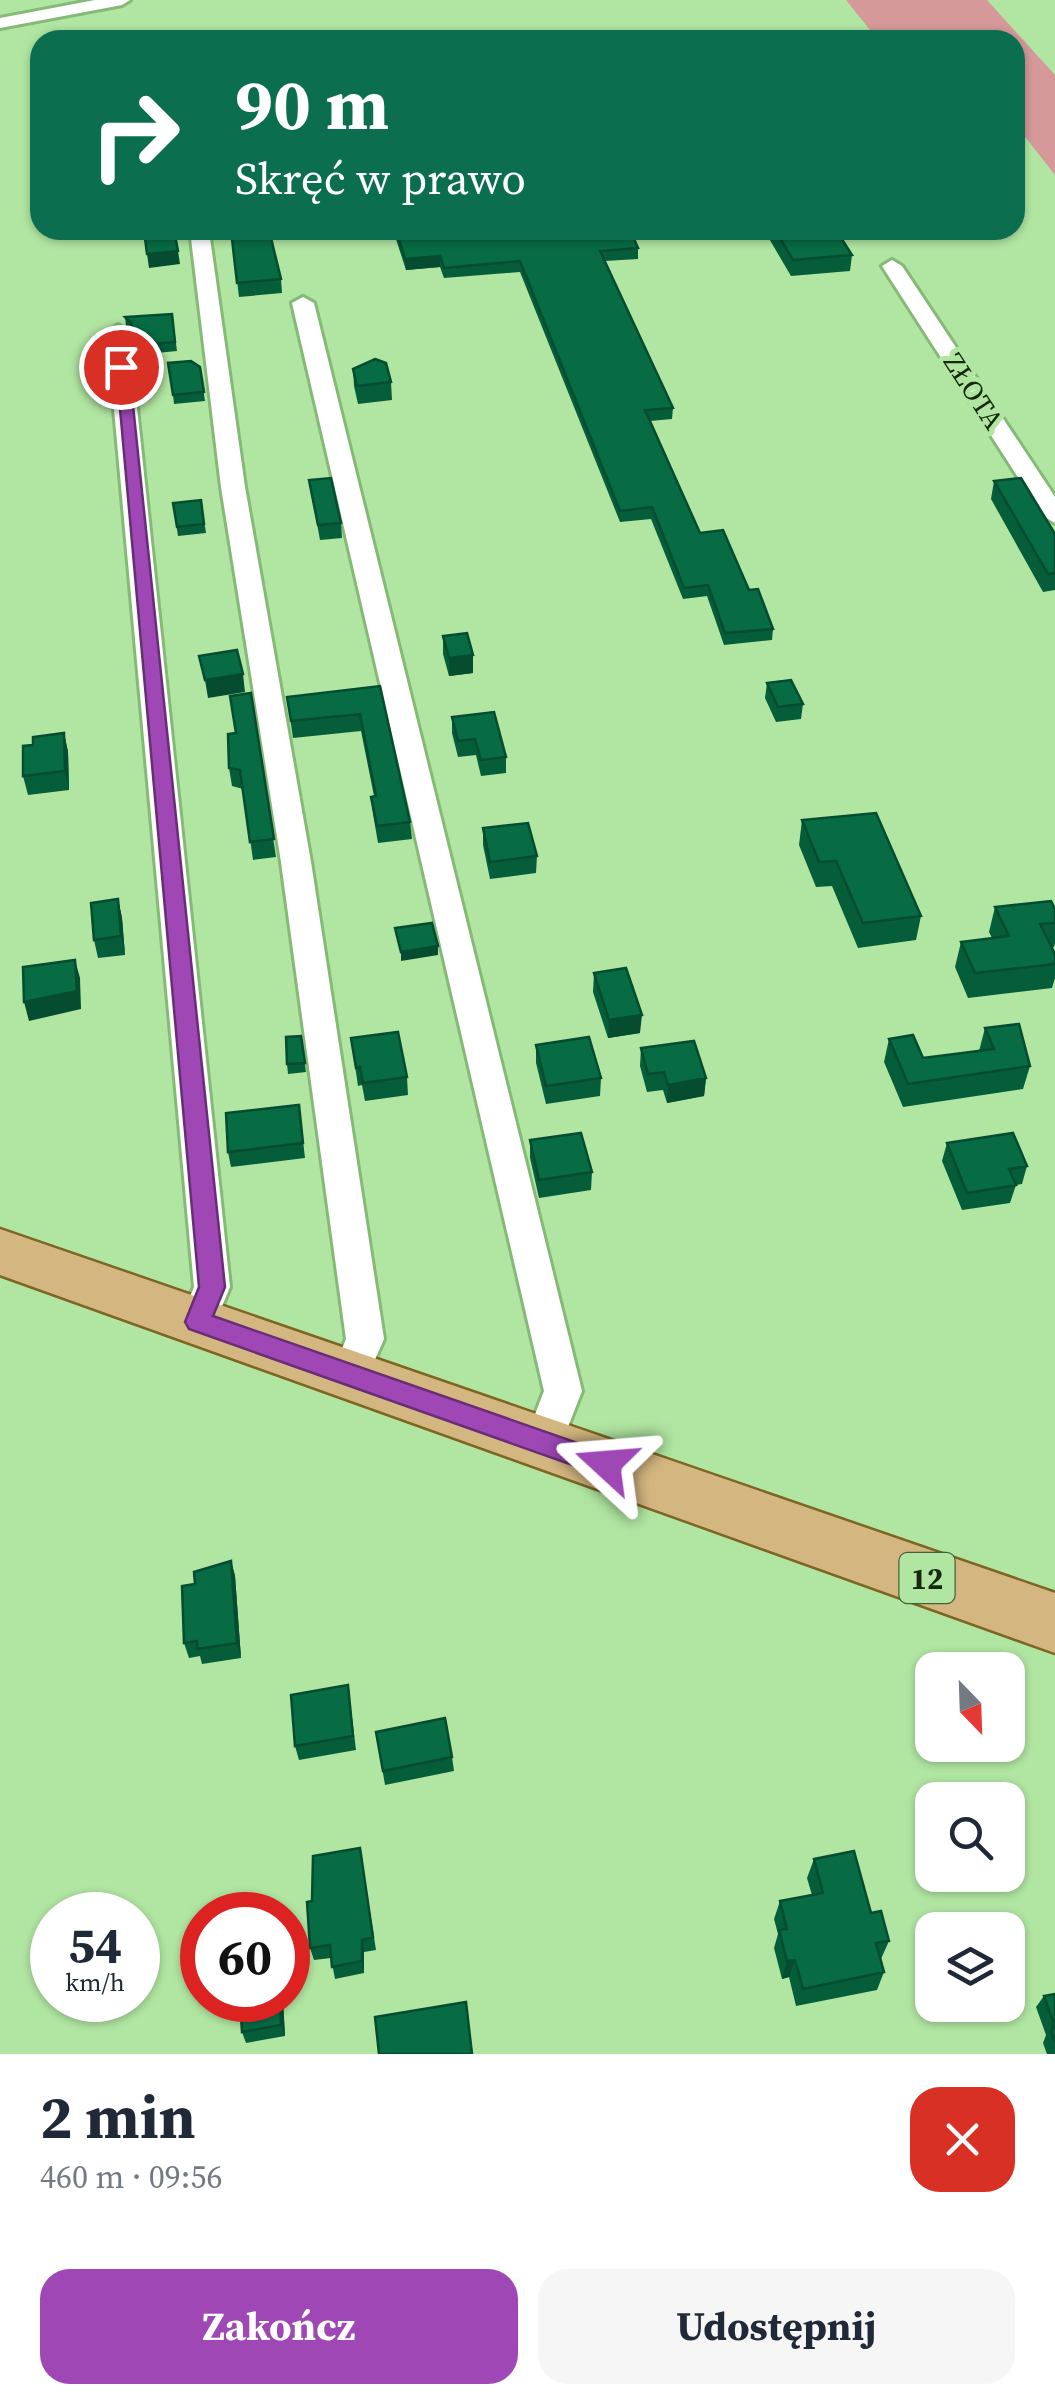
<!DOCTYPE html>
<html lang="pl">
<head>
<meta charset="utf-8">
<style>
  body { margin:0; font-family:"Source Serif 4",serif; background:#f6f6f7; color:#1f2937; height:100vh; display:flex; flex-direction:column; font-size:38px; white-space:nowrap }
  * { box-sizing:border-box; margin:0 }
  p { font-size:32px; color:#747a83 }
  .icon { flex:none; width:55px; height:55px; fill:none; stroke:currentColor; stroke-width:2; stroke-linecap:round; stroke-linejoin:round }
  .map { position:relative; height:2054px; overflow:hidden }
  .sheet { display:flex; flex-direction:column; background:#fff; flex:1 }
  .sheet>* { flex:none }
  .top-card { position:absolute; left:30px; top:30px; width:995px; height:210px; border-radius:30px; box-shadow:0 2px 8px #0004; background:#0b6e4f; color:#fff; overflow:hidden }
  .needle { width:65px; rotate:157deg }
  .fabs { position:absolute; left:915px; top:1652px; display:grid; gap:20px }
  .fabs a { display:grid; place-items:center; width:110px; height:110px; border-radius:20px; background:#fff; box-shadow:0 2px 8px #0004; font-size:50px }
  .speed { position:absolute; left:30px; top:1892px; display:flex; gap:20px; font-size:50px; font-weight:700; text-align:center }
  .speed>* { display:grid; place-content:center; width:130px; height:130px; border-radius:50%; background:#fff; box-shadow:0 2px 8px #0004; line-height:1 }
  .speed small { font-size:25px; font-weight:400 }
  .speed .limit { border:15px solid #d22; background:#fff; color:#111 }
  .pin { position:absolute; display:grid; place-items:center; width:85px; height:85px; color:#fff; margin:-42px; border:5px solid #fff; border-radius:50%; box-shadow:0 2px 10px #0007 }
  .me { position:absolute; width:110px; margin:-55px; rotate:289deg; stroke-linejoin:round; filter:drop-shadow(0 0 8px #0008) }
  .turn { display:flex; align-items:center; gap:35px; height:210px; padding:0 40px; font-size:45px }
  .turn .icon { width:130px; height:130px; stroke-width:2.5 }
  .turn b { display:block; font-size:70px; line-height:85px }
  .round { display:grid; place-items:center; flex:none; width:105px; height:105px; border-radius:30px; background:#f6f6f7 }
  .summary { display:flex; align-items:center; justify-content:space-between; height:170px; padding:0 40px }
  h1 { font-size:60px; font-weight:700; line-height:75px }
  .cta { display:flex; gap:20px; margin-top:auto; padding:20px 40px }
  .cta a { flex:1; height:115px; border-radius:30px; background:#9e47b5; color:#fff; font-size:40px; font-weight:700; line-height:115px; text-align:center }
  .cta a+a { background:#f6f6f7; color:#1f2937 }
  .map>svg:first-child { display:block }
  .green { fill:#d69999 }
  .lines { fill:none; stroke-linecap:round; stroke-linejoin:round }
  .street-casing { stroke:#86b978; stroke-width:6 }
  .primary-casing { stroke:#7e6521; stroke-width:5 }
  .street { fill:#fff; fill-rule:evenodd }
  .primary { fill:#d4b680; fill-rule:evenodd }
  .wall { fill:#065d3a }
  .shaded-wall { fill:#054c30 }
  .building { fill:#076c44; stroke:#054c30; stroke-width:2.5 }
  .route { fill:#9e47b5; stroke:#672e76; stroke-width:2.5 }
  .labels { text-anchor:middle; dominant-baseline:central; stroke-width:10; stroke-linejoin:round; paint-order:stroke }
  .far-street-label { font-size:28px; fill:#15290e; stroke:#b1e6a2 }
  .shield { fill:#b1e6a2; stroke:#44623a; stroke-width:2.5 }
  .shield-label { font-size:30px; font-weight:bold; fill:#15290e }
</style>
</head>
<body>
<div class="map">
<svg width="1055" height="2054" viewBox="0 0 1055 2054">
  <rect width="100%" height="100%" fill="#b1e6a2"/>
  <path class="green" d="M846 0H987L1055 75V175L1015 124V40H878Z"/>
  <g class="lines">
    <g class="street-casing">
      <path id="street" d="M95 0H130L122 5 0 28V18Z
        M190 230 209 231 245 487 311 862 384 1339 363 1387 350 1391 337 1387 331 1375 346 1339 281 862 221 487Z
        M892 260 902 266 1055 497V523L1043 516 882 266Z
        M303 297 314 303 582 1391 557 1455 543 1460 529 1455 524 1443 544 1391 292 303Z
        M118 325 129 332 230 1287 211 1333 198 1338 185 1333 179 1322 194 1287 107 332Z"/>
    </g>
    <g class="primary-casing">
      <path id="primary" d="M0 1229 1055 1593V1653L0 1275Z"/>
    </g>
    <use href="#street" class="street"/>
    <use href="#primary" class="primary"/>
  </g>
  <path class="wall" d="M231 230 281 279 282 293 239 297Z
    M393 230H630L638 248V259L605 261 673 408 672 419 650 421 700 533 749 590 773 629 772 640 724 645 707 596 683 599 651 519 620 522 520 272 444 278 440 267 406 270Z
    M764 230H841L840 237 852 255 850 271 791 276Z
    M172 314 177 351 135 355 132 331 126 326 125 317Z
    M200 367 205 401 174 404 173 395Z
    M353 369 391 382 392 400 358 404 354 386Z
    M309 480 341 523 342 538 320 540Z
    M994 481 1055 534V590L1043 592 991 499Z
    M201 500 206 533 178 536 173 503Z
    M443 636 473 673 449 676 443 654Z
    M767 683 803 704 801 719 776 722 765 698Z
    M380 686 410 822 412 839 378 843 373 814 371 797 374 796 361 731 293 738 287 697Z
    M251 693 276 857 253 860 243 789 232 786 229 768Z
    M452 717 506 757V773L481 776 476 755 458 757 452 733Z
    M64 733 68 752 69 790 28 795 23 776 33 745Z
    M802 820 921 916 916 940 858 948 832 886 816 887 799 845Z
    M483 828 537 856 536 873 490 879 483 845Z
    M118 899 122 918 125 955 98 958 94 940Z
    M995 907 1055 909V944L1054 947H1052L1055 954V978L1052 988 968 998 955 967 961 942 992 938 989 932Z
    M594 973 640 1033 608 1038 593 992Z
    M985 1028 1030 1066 1023 1089 903 1107 884 1062 889 1039 923 1058 979 1051Z
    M301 1036 306 1072 288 1074 287 1064Z
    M351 1038 407 1077 408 1095 365 1101 362 1085 358 1086Z
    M536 1045 601 1078 600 1096 546 1104 536 1063Z
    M641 1048 706 1078 704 1096 667 1103 663 1090 647 1092 640 1066Z
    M299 1105 305 1158 231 1167 228 1152Z
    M530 1140 592 1172 591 1190 539 1198 530 1158Z
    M947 1143 1027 1166 1022 1184 1016 1185 1010 1203 962 1210 942 1161Z
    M231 1561 235 1576 241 1658 202 1664 200 1656 189 1658 184 1643 195 1584Z
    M348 1685 356 1750 299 1760 295 1746Z
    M376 1732 452 1757 454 1771 385 1785Z
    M360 1848 376 1950 364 1952V1973L335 1979 331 1958 314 1960 310 1948 312 1901Z
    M814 1859 871 1913 889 1941 881 1959 884 1972 877 1990 796 2006 789 1977 782 1979 774 1948 778 1934 774 1919 780 1901 812 1895 807 1878Z
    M1055 1994V2054H1047L1043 2043 1046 2035 1036 2007 1044 1996Z
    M210 2000H283L285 2036 246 2043 242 2032 240 2001 212 2005Z"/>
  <path class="shaded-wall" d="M178 251 180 264 149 268 147 254Z
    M440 256V267L406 270 405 259Z
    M473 655V673L449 676V658Z
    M243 674 245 692 208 698 205 680Z
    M64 733 68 752 69 790 65 771Z
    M118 899 122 918 125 955 121 936Z
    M438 946V955L401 961V952Z
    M75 960 80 978 81 1009 29 1021 24 1002Z
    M642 1015 640 1033 608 1038 609 1020Z
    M706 1078 704 1096 667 1103 668 1085Z
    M231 1561 235 1576 241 1658 237 1643Z
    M362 1940 364 1952V1973L362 1961Z
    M795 1960 789 1977 782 1979 787 1961Z
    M280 2000H283L285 2036 281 2025Z"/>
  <path class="building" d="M144 230H174L178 251 147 254Z
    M231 230H269L281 279 237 283Z
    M396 230H630L638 248 600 251 673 408 645 410 700 533 723 530 749 590 758 589 773 629 725 633 708 585 684 588 652 507 620 511 520 261 444 268 440 256 405 259Z
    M775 230H836L852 255 793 260Z
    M172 314 175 342 134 346 131 323 125 317Z
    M375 359 386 363 391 382 357 386 353 369Z
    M191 361 200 367 204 392 173 395 168 363Z
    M331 478 341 523 318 525 309 480Z
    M1021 478 1055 534V573L1048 574 994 481Z
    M201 500 204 524 177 527 173 503Z
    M467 633 473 655 449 658 443 636Z
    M237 650 243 674 205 680 199 656Z
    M791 680 803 704 778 707 767 683Z
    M380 686 410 822 377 826 371 797 376 796 360 714 291 721 287 697Z
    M251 693 274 839 250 842 240 770 229 768 228 734 236 733 230 696Z
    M494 712 506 757 481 760 475 739 458 741 452 717Z
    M64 733 65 771 23 776V746L33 745V737Z
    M876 813 921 916 863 923 836 861 819 862 802 820Z
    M528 823 537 856 490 862 483 828Z
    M118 899 121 936 94 940 91 903Z
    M1051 901 1055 909V923L1040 924 1055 954V964L975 973 961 942 1009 936 995 907Z
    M432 923 438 946 401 952 395 928Z
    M75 960 77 991 24 1002 23 967Z
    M626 968 642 1015 609 1020 594 973Z
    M1019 1024 1030 1066 908 1084 889 1039 913 1035 923 1058 994 1049 985 1028Z
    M398 1032 407 1077 363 1083 360 1067 356 1068 351 1038Z
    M301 1036 305 1063 287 1064 286 1037Z
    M589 1037 601 1078 546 1086 536 1045Z
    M694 1041 706 1078 668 1085 664 1072 648 1074 641 1048Z
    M299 1105 303 1143 228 1152 226 1113Z
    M581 1133 592 1172 539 1180 530 1140Z
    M1013 1133 1027 1166 1009 1169 1016 1185 967 1193 947 1143Z
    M231 1561 237 1643 197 1649V1641L184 1643 182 1586 195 1584 194 1572Z
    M348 1685 353 1736 295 1746 291 1695Z
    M445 1718 452 1757 383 1771 376 1732Z
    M360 1848 373 1937 362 1940V1961L332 1967 330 1945 310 1948 307 1902 312 1901 313 1856Z
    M854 1851 871 1913 881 1911 889 1941 876 1943 884 1972 803 1989 795 1960 787 1961 779 1930 787 1929 780 1901 823 1893 814 1859Z
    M1055 1994V2042L1051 2032 1054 2024 1044 1996Z
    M240 2000H280L281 2025 242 2032Z
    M466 2002 472 2054H379L375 2017Z"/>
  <path class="route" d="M116 364 129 367 225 1287 213 1316 615 1456 619 1464 615 1473 606 1477 189 1329 185 1322 199 1287Z"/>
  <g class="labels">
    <g class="far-street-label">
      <text transform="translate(974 391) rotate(57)">ZŁOTA</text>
    </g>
    <rect class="shield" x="899.5" y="1553" width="55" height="50" rx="8"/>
    <g class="shield-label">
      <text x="927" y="1578">12</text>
    </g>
  </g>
</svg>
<div class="fabs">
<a><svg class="needle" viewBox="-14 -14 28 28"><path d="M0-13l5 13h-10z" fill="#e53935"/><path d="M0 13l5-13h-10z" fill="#747a83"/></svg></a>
<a><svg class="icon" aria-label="search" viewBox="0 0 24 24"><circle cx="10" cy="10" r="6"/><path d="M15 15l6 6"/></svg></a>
<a><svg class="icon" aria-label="layers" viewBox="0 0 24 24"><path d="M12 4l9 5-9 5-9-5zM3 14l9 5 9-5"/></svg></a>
</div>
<div class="speed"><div>54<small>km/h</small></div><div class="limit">60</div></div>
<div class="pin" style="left:121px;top:367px;background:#d93025"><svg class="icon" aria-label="arrive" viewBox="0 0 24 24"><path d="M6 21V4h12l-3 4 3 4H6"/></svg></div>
<svg class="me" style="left:606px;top:1464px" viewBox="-20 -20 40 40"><path d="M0-17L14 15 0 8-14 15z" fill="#9e47b5" stroke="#fff" stroke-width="4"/></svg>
<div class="top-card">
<div class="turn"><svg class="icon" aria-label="right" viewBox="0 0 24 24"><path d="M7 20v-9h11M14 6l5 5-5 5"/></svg><div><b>90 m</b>Skręć w prawo</div></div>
</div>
</div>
<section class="sheet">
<div class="summary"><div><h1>2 min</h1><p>460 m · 09:56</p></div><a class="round" style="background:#d93025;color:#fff"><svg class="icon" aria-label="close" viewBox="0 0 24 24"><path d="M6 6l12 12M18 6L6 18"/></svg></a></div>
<div class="cta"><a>Zakończ</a><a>Udostępnij</a></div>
</section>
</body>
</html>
